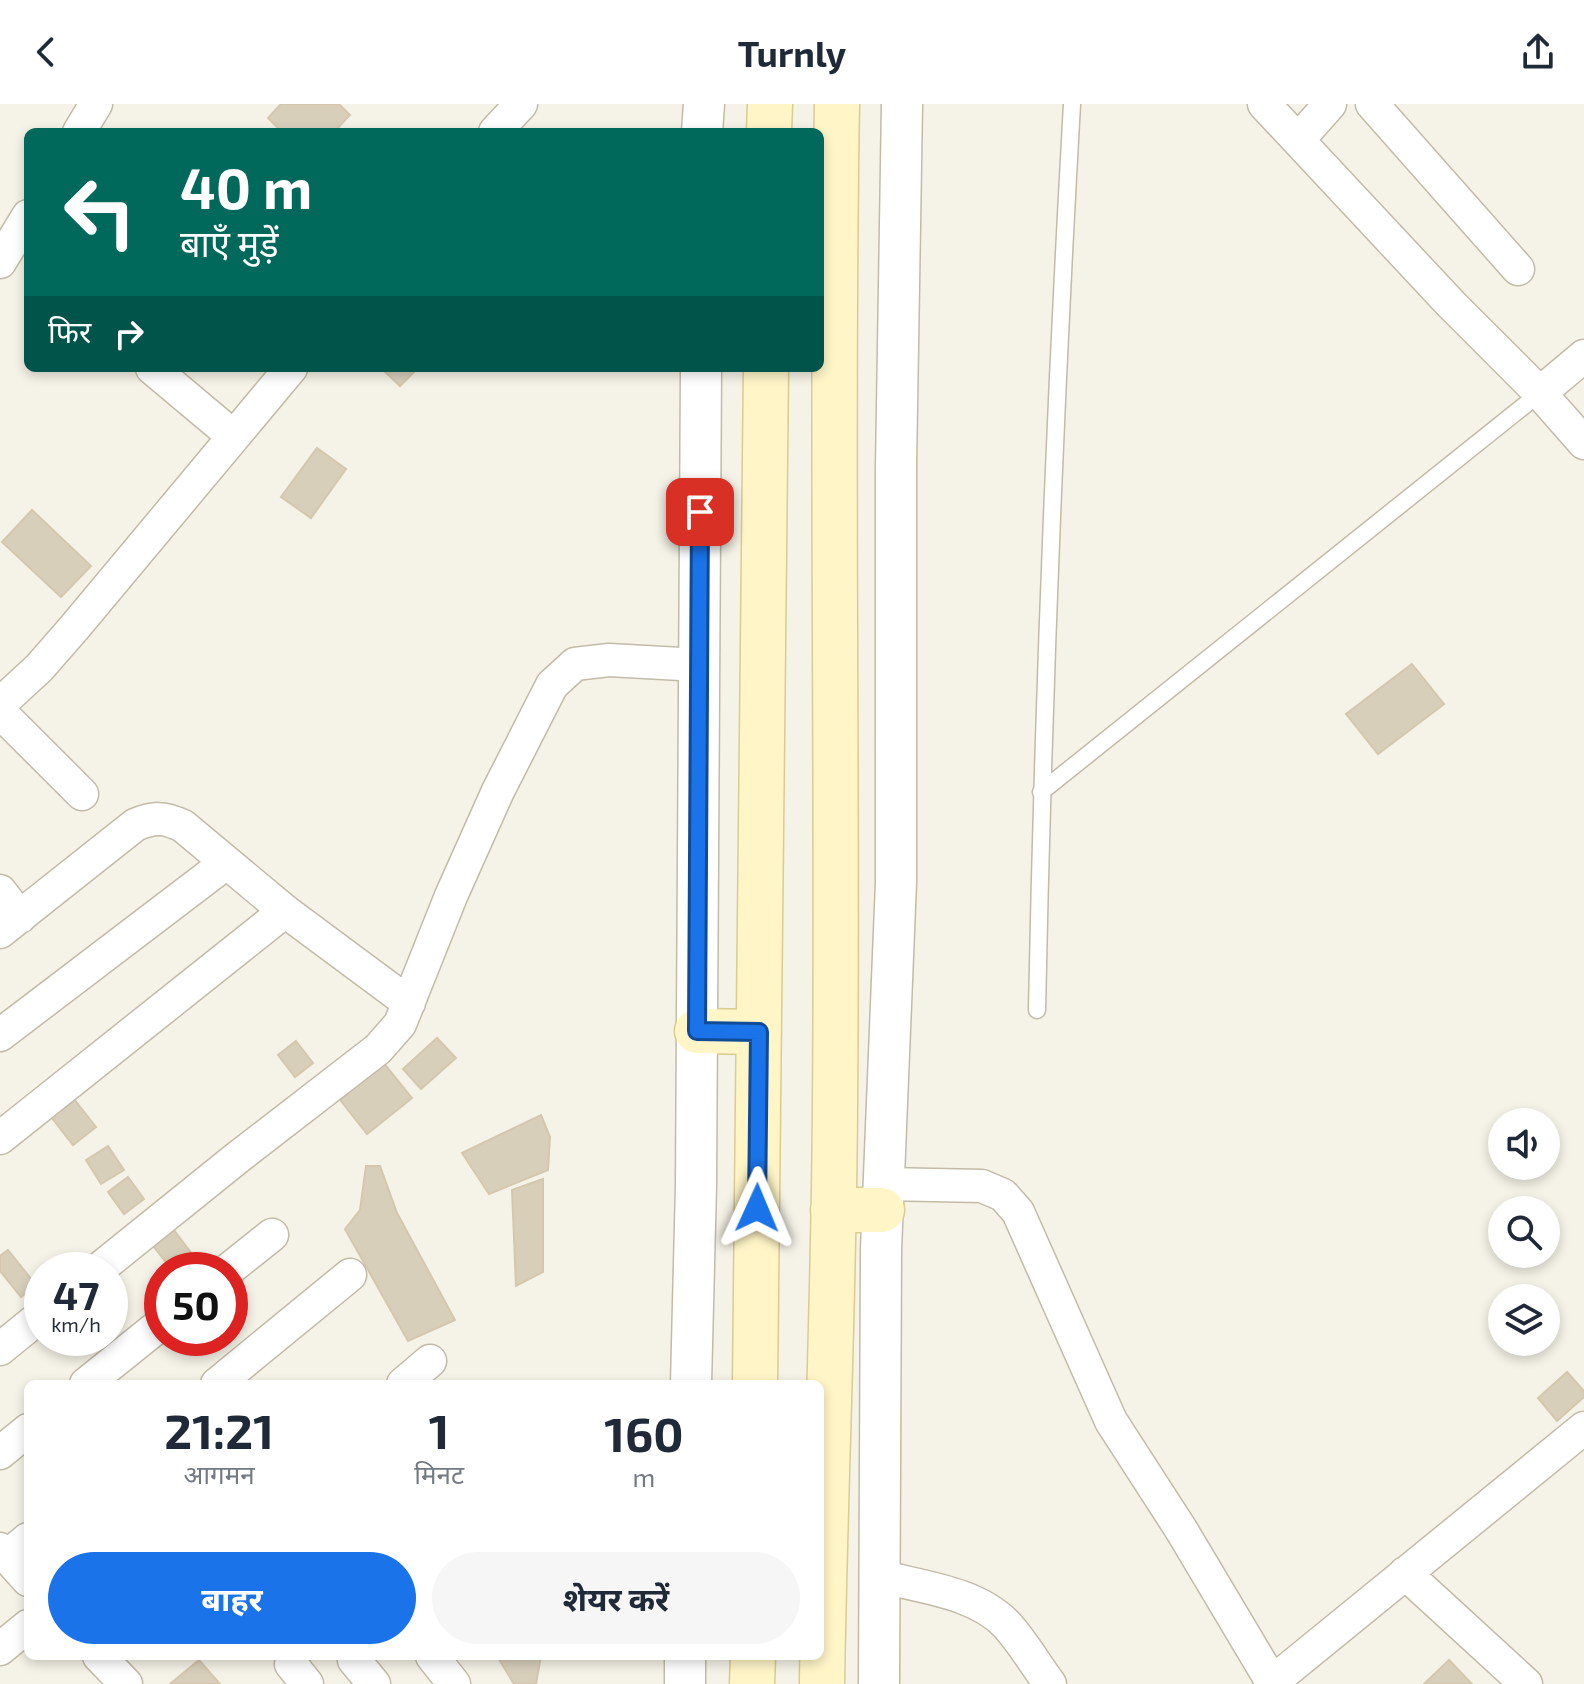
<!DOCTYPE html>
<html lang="hi">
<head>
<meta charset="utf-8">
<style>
  body { margin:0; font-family:"Exo 2","Noto Sans Devanagari",sans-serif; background:#f6f6f7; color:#1f2937; height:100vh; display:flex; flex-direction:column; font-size:30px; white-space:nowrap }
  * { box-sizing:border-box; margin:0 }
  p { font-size:26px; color:#747a83 }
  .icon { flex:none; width:44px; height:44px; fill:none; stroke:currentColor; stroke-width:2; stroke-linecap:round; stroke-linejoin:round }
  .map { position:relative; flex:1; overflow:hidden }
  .drawer { position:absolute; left:24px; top:1276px; width:800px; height:280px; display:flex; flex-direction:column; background:#fff; border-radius:12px; box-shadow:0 4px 12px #0003 }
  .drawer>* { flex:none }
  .top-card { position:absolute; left:24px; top:24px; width:800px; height:244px; border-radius:12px; box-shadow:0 4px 12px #0003; background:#00695c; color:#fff; overflow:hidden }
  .fabs { position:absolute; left:1488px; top:1004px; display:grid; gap:16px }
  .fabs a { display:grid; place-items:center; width:72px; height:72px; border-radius:50%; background:#fff; box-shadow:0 4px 12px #0003; font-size:40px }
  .speed { position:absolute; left:24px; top:1148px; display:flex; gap:16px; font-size:40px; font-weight:700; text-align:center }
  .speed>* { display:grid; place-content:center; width:104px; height:104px; border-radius:50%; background:#fff; box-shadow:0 4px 12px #0003; line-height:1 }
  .speed small { font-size:20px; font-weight:400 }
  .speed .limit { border:12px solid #d22; background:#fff; color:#111 }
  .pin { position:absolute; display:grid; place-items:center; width:68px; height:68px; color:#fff; margin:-34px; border-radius:16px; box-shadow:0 4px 12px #0006 }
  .me { position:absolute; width:88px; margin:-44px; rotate:1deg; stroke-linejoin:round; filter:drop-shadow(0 0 6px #0008) }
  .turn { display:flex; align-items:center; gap:28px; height:168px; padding:0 24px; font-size:36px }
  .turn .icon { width:104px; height:104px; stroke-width:2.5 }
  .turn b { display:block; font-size:56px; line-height:68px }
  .then { display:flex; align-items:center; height:76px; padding:0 24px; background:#0003; gap:16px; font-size:30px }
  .eta { display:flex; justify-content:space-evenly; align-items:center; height:136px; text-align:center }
  .eta b { font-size:48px; font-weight:700; line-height:56px }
  .action { display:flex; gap:16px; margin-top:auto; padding:16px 24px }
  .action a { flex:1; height:92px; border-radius:48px; background:#1a73e8; color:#fff; font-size:32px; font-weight:700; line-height:92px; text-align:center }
  .action a+a { background:#f6f6f7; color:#1f2937 }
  header { display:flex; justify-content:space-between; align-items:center; height:104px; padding:0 24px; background:#fff; font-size:36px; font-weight:700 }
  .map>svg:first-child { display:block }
  .building { fill:#d8cfbb; stroke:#d4c7ad; stroke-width:2 }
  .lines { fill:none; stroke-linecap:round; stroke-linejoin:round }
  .service-casing { stroke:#c2bba8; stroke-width:19 }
  .minor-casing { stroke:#c2bba8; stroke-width:35 }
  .tertiary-casing { stroke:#c2bba8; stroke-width:43 }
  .secondary-casing { stroke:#d9cc91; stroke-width:47 }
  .service { stroke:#fff; stroke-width:16 }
  .minor { stroke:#fff; stroke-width:32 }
  .tertiary { stroke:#fff; stroke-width:40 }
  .secondary { stroke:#fff5c7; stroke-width:44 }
  .route-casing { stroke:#114b97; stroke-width:20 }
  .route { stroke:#1a73e8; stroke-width:14 }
</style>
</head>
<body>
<header><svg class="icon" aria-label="back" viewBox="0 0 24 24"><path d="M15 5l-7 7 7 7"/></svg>Turnly<svg class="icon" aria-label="share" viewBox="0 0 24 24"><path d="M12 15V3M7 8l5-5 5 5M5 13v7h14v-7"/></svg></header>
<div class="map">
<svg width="1584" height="1580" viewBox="0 0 1584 1580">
  <rect width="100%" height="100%" fill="#f5f2e7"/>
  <path class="building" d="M281 0H339L350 11 334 28H282L268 14Z
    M381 264H418L400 282Z
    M317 344 346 365 311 414 281 393Z
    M32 406 91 462 61 493 2 438Z
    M1412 560 1444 600 1378 650 1346 610Z
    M437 934 456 954 421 985 403 965Z
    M296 937 313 959 295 973 278 951Z
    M382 957 412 994 367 1030 337 992Z
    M74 995 96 1023 73 1041 51 1013Z
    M541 1011 550 1033 548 1066 489 1090 462 1049Z
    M108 1042 124 1066 101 1080 86 1056Z
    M366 1062H380L397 1109 455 1216 408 1237 345 1125 360 1106Z
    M128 1073 144 1095 124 1110 108 1088Z
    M543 1075V1168L516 1182 512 1086Z
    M171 1122 204 1166H172L150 1138Z
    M8 1146 36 1181 21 1193 0 1167V1152Z
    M1567 1268 1584 1287V1293L1557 1317 1538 1294Z
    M497 1552H541L536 1580H514Z
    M199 1556 220 1580H170Z
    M1449 1556 1472 1580H1424Z"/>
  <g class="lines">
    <g class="service-casing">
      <path id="service" d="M1041 688 1540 289
        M1037 906C1043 604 1055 302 1072 0"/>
    </g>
    <g class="minor-casing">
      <path id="minor" d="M1264 0 1451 200 1540 289 1584 339
        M1372 0 1518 165
        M79 28 96 0
        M495 28 521 0
        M1298 36 1330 0
        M0 158 28 112
        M152 264 233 332
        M1540 289 1584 252
        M0 600 39 564 74 524 291 264
        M0 608 82 690
        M0 787 20 813
        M0 828 135 721C154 713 164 713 183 722L285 807 409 899
        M0 931 226 759
        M0 1034 285 807
        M884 1080 982 1082 1003 1091 1018 1108 1111 1317 1182 1427 1272 1578
        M98 1166 237 1054 378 945 400 920 451 792 498 687 552 581 575 560 609 556 699 561
        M228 1166 272 1131
        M0 1245 42 1211
        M86 1280 162 1219
        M217 1280 350 1171
        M403 1280 430 1257
        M0 1349 28 1326
        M0 1445 28 1476
        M6 1453 28 1435
        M1405 1469 1526 1580
        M879 1472C920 1483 975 1488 1006 1520 1022 1537 1035 1560 1050 1580
        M0 1545 28 1522
        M99 1552 126 1580
        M432 1552 454 1580
        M354 1556 374 1580
        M291 1560 307 1580
        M1270 1580 1584 1324"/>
    </g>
    <g class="tertiary-casing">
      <path id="tertiary" d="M702 28 704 0
        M691 1280 696 1081 701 264
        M685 1580V1552
        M879 1580 881 1146 896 778V363L902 0"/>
    </g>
    <g class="secondary-casing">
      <path id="secondary" d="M769 28 770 0
        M697 927 759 928
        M833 1106H882
        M755 1280 766 264
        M752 1580 753 1552
        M822 1580C825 1387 834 1194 835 1000 838 667 831 333 837 0"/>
    </g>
    <use href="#service" class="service"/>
    <use href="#minor" class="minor"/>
    <use href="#tertiary" class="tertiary"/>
    <use href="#secondary" class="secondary"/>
  </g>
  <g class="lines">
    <g class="route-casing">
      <path id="route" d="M700 408 697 927 759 928 757 1104"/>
    </g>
    <use href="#route" class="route"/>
  </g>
</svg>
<div class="fabs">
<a><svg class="icon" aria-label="sound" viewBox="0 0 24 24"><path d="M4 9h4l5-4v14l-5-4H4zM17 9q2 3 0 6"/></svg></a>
<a><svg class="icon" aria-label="search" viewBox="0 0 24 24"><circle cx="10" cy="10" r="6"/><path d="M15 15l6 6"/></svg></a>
<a><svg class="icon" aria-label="layers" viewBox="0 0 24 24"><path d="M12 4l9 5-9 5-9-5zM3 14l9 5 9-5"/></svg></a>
</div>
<div class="speed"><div>47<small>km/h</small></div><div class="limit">50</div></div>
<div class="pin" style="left:700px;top:408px;background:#d93025"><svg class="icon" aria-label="arrive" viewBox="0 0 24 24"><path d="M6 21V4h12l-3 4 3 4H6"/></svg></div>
<svg class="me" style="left:757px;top:1104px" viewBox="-20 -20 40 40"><path d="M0-17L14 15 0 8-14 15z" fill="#1a73e8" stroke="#fff" stroke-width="4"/></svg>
<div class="top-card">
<div class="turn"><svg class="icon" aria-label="left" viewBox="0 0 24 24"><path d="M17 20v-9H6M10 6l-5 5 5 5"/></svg><div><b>40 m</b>बाएँ मुड़ें</div></div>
<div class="then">फिर<svg class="icon" aria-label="right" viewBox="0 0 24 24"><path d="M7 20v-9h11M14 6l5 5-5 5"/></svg></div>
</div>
<section class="drawer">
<div class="eta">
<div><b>21:21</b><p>आगमन</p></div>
<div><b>1</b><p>मिनट</p></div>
<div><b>160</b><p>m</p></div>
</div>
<div class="action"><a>बाहर</a><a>शेयर करें</a></div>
</section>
</div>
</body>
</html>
